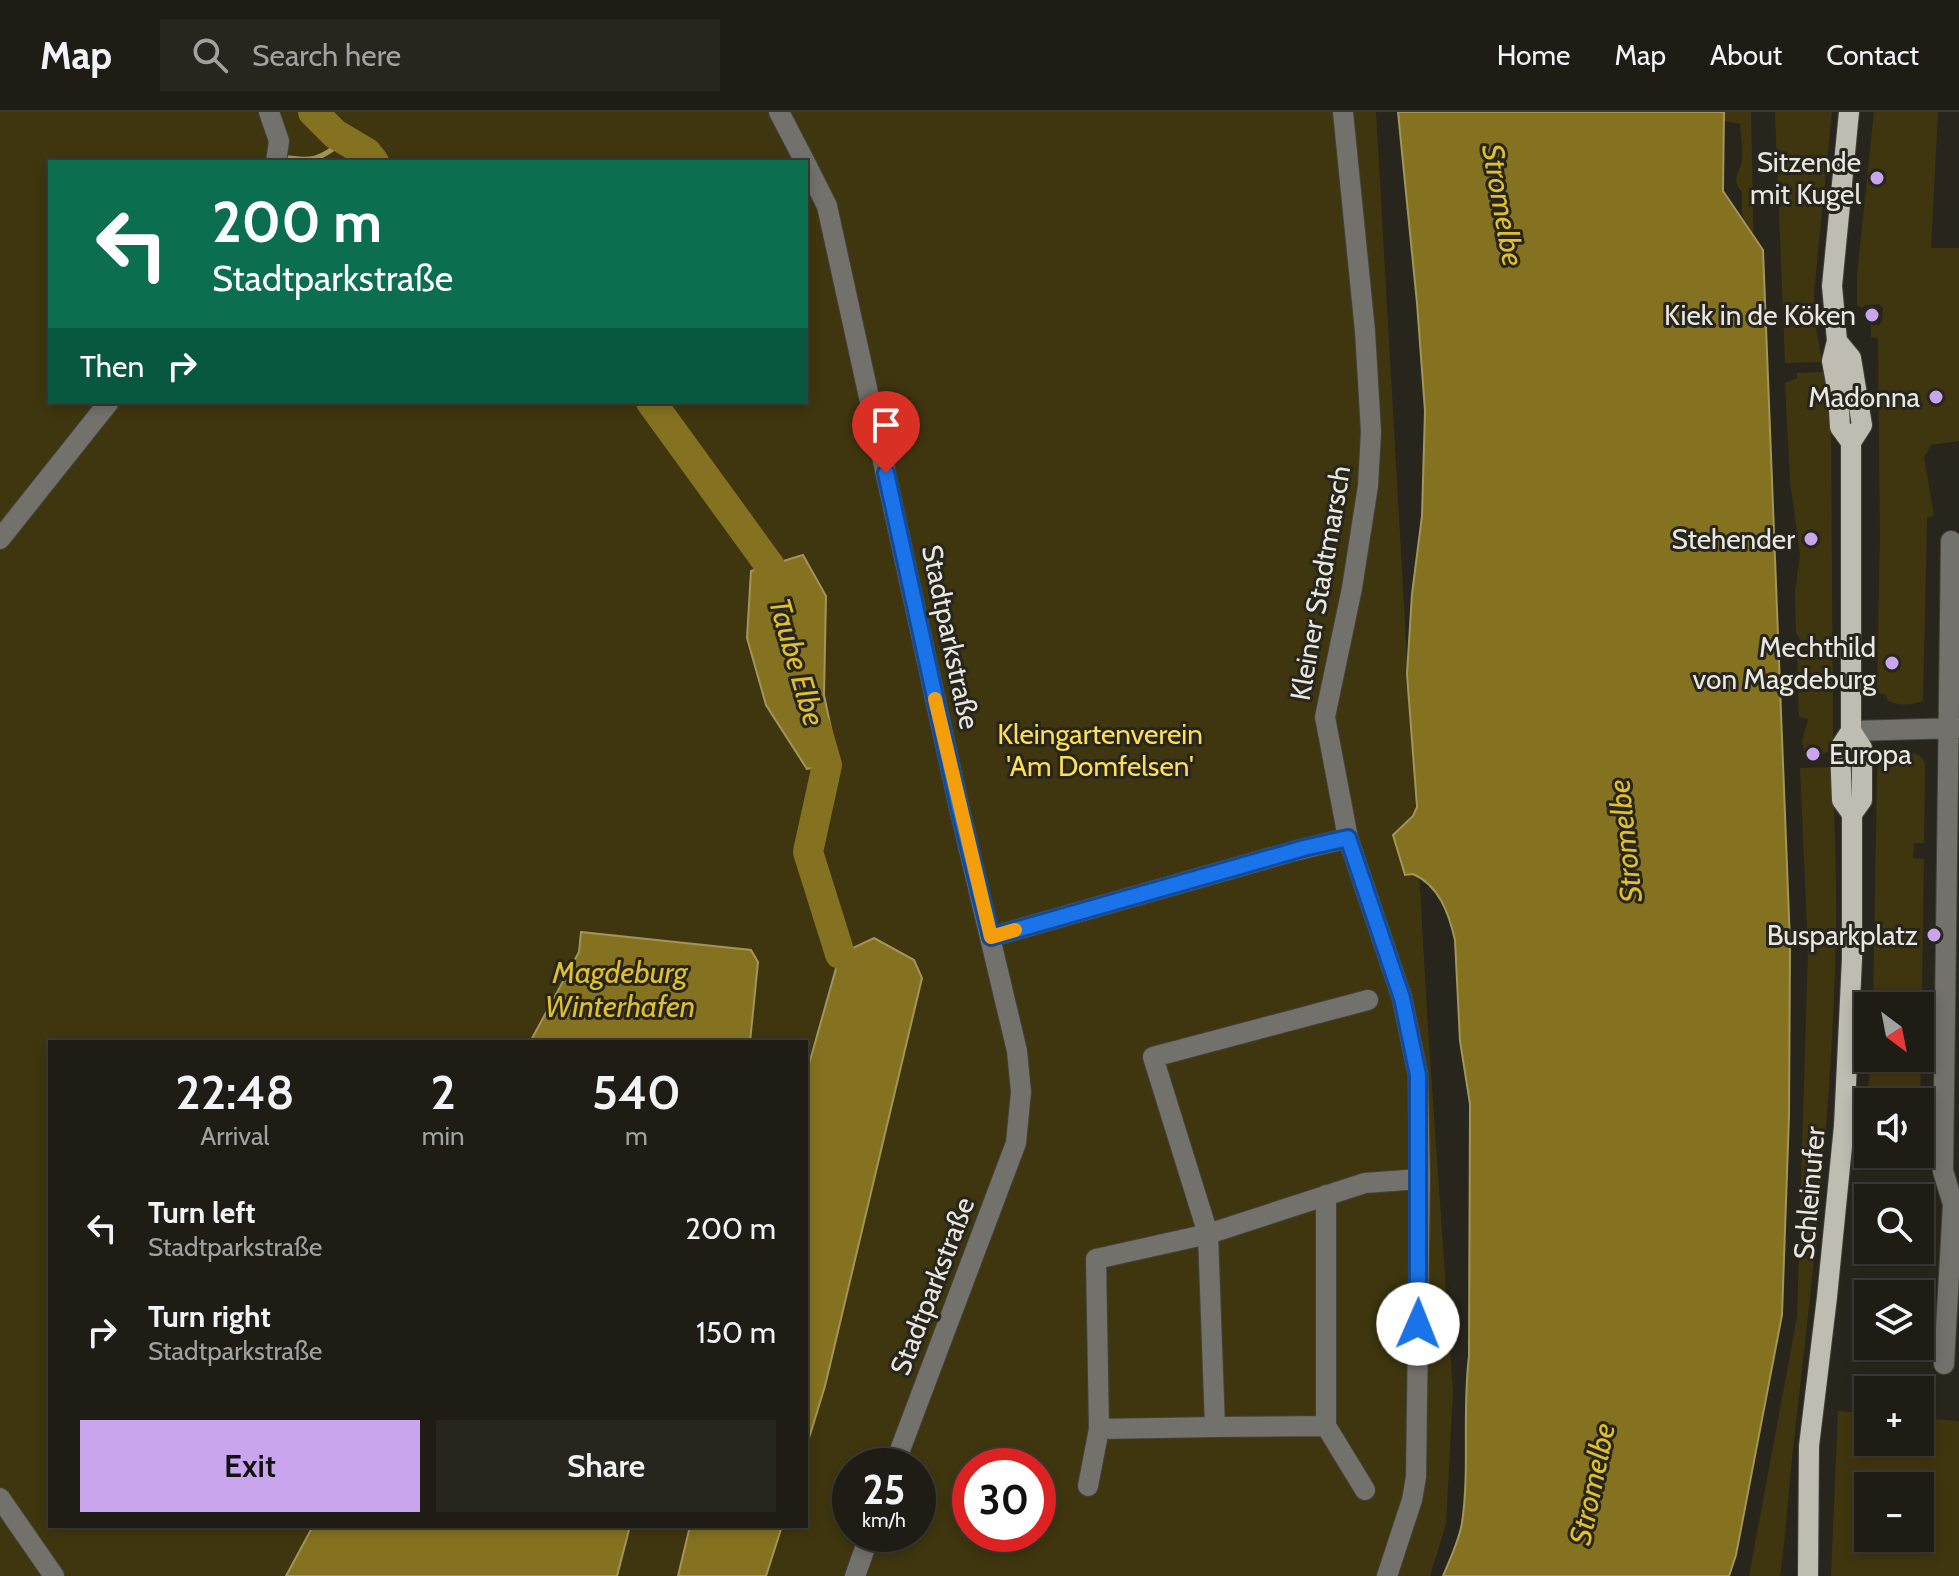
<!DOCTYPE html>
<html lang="en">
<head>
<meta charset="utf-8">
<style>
  body { margin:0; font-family:Cabin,sans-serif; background:#26251e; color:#f1f3f6; height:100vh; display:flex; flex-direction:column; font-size:30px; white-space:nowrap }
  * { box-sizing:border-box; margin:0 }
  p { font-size:26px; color:#a1a1a0 }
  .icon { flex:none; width:44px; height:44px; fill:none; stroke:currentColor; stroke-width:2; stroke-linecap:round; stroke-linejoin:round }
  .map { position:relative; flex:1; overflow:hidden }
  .details { position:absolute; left:48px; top:928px; width:760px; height:488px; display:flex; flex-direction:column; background:#1e1c15; border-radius:0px; box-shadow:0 4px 12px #0003,0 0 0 2px #3c3a34 }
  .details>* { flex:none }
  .hud { position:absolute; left:48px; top:48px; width:760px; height:244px; border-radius:0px; box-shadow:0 4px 12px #0003,0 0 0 2px #3c3a34; background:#0b6e4f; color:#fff; overflow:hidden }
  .needle { width:52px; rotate:148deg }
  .tools { position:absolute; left:1854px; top:880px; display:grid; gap:16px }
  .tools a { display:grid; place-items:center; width:80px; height:80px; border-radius:0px; background:#1e1c15; box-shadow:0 4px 12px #0003,0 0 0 2px #3c3a34; font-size:40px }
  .speed { position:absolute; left:832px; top:1336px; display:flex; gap:16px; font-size:40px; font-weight:700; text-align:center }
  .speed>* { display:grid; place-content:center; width:104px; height:104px; border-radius:50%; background:#1e1c15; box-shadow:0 4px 12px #0003,0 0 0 2px #3c3a34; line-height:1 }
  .speed small { font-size:20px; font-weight:400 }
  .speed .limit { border:12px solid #d22; background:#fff; color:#111 }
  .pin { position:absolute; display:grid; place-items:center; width:68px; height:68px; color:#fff; margin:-82px -34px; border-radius:50% 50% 50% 0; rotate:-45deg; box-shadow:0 0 8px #0007 }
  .pin .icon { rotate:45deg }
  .me { position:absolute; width:88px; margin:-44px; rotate:1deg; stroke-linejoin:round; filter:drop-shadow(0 0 6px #0008) }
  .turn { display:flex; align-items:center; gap:28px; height:168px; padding:0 32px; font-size:36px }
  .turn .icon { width:104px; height:104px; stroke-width:2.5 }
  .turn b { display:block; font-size:56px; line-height:68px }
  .then { display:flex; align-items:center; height:76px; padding:0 32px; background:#0003; gap:16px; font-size:30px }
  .eta { display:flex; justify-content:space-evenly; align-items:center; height:136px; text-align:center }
  .eta b { font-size:48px; font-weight:600; line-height:56px }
  .primary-button { display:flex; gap:16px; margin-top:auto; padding:16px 32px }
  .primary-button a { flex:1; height:92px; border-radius:0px; background:#c9a5ee; color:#111; font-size:32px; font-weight:600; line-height:92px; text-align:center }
  .primary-button a+a { background:#26251e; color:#f1f3f6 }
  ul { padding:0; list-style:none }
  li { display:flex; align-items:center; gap:24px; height:104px; padding:0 32px }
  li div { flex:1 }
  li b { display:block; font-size:30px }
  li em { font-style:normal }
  header { display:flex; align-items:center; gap:48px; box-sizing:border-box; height:112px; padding:0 40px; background:#1e1c15; border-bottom:2px solid #3c3a34 }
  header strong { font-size:38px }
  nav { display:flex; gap:44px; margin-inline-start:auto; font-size:28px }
  .search { width:560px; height:72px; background:#26251e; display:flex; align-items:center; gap:20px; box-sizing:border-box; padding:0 28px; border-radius:0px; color:#a1a1a0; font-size:30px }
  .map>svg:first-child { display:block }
  .green { fill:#3f360f; fill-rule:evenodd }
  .water { fill:#847220; stroke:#a2955a; stroke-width:2 }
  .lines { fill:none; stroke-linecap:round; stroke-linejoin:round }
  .stream { stroke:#a2955a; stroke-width:5 }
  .river { stroke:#847220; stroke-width:30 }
  .minor-casing { stroke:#434138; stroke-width:22 }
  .major-casing { stroke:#434138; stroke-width:22 }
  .minor { stroke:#72716c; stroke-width:20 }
  .major { stroke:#bfbdb2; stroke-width:20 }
  .route-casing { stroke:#114b97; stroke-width:20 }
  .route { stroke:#1a73e8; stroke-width:14 }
  .slow { stroke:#f59e0b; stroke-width:14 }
  .poi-dot { fill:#c9a5ee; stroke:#28261c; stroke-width:3 }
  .labels { text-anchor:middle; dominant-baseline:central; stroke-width:6; stroke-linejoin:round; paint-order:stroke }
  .poi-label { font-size:28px; fill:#e8e7e1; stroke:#28261c; text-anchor:end }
  .street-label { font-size:28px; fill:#e8e7e1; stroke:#28261c }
  .park-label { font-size:28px; fill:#fedf54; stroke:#28261c }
  .water-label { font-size:30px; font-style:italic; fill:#e0c12d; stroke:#28261c }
</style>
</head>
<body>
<header>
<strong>Map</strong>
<div class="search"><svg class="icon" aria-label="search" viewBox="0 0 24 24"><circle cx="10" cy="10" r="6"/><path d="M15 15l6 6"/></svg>Search here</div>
<nav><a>Home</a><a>Map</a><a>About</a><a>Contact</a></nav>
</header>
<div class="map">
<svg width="1959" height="1464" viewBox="0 0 1959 1464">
  <rect width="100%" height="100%" fill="#28261c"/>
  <path class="green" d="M0 0H1376L1428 917 1453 1279 1446 1412 1430 1464H0ZM50 50H806V290H50ZM50 930H806V1414H50ZM850 1354H918V1422H850ZM970 1354H1038V1422H970Z
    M1716 0H1751L1754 146 1742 101V80C1730 67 1740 61 1742 48 1743 37 1741 24 1740 12L1725 9Z
    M1775 0H1832L1814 180 1815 210 1822 250 1785 251Z
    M1874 0H1938L1931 136H1959V329L1931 333 1924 346 1934 403 1927 406 1923 589C1912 593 1900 594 1888 589L1886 583 1877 580 1880 423 1878 226 1871 225V213H1879L1882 210 1883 196 1879 192 1865 193 1862 196 1857 193V163Z
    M1825 260 1831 301 1833 637 1814 646 1806 647 1802 629 1808 607 1799 605 1797 547 1811 546 1796 521 1795 480 1800 443 1790 369 1785 271 1797 266V261Z
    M1887 641C1900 641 1919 636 1925 651L1924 731H1914L1913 746 1924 747 1920 1003V990H1868L1867 994 1870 946H1920V894H1873L1877 665 1878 653Z
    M1833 655C1834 709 1837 764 1836 818 1833 986 1814 1153 1795 1319 1789 1368 1787 1416 1780 1464H1749L1797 1205 1808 840 1800 656Z
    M1838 1299 1868 1301V1330H1920V1306L1959 1309V1464H1831ZM1868 1374H1920V1426H1868Z"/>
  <path class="water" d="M1398 0H1724L1723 79 1763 138 1790 831 1789 1004 1782 1203 1736 1443 1729 1464H1443C1450 1447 1459 1429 1462 1411 1470 1356 1462 1300 1469 1244L1470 992 1460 929 1455 828C1449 802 1439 773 1413 762L1405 763 1393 723 1413 704 1417 695 1407 562 1412 482 1422 404 1425 299 1417 191Z
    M803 443 826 484 824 583 835 636 827 653 807 657 766 593 747 526 751 459Z
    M581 820 751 838 758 850 750 930H530L579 840Z
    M874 826 914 848 922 866 825 1274 806 1336V963L840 842Z
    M313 1414H630L617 1464H286Z
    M690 1414H782L766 1464H678Z"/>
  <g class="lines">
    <path class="stream" d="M282 45C312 50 321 48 344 28"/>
    <path class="river" d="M313 0 335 22 367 41 374 50
      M651 290 770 454 781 492
      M816 615 827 653 808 740 840 842"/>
    <g class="minor-casing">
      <path id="minor" d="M269 0 279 29 276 50
        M779 0 805 50
        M1343 0 1365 219 1371 320 1368 374 1352 476 1325 605 1348 726 1402 886 1418 963 1420 1067 1416 1365 1412 1388 1387 1464
        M806 52 827 94 959 695 1017 939 1021 980 1016 1031 894 1354
        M0 427 109 290
        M1851 619 1959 616
        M991 825 1294 739 1348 726
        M1844 1014 1868 1017
        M1920 1022 1943 1025
        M1326 1083V1314
        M1944 1252 1953 1092 1943 1059 1951 429
        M1099 1317 1215 1315
        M1088 1374 1099 1317 1096 1147 1208 1122 1365 1071 1420 1067
        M1365 1378 1326 1314 1215 1315 1208 1122 1153 945 1368 888
        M0 1386 54 1464
        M855 1464 870 1422"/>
    </g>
    <g class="major-casing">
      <path id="major" d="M1849 0 1832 174 1837 229 1832 249 1838 282 1840 315 1851 330
        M1851 619 1862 636V688L1852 702
        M1808 1464 1809 1334 1827 1185 1844 1014 1852 847V702L1842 688 1840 636 1851 619V330L1862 313 1851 246 1837 229"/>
    </g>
    <use href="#minor" class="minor"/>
    <use href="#major" class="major"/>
  </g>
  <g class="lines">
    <g class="route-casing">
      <path id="route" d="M886 361 959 695 991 825 1304 736 1348 726 1402 886 1418 963V1212"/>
    </g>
    <use href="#route" class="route"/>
    <path class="slow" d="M935 587 991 825 1015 818"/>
  </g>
  <g class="poi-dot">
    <circle cx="1877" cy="66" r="8"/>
    <circle cx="1872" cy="203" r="8"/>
    <circle cx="1936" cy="285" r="8"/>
    <circle cx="1811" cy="427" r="8"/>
    <circle cx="1892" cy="551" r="8"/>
    <circle cx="1813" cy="642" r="8"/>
    <circle cx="1934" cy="823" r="8"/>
  </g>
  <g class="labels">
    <g class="poi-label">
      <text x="1861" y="50">Sitzende<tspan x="1861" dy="32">mit Kugel</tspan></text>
      <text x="1856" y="203">Kiek in de Köken</text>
      <text x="1920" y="285">Madonna</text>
      <text x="1795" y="427">Stehender</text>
      <text x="1876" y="535">Mechthild<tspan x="1876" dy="32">von Magdeburg</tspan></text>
      <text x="1829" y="642" text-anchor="start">Europa</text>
      <text x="1918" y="823">Busparkplatz</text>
    </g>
    <g class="street-label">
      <text transform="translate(1320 471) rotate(-80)">Kleiner Stadtmarsch</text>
      <text transform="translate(951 525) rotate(78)">Stadtparkstraße</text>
      <text transform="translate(1809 1081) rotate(-85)">Schleinufer</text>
      <text transform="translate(932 1174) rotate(-69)">Stadtparkstraße</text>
    </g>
    <g class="park-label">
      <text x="1100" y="622">Kleingartenverein<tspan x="1100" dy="32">'Am Domfelsen'</tspan></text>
    </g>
    <g class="water-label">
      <text transform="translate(1503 93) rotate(80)">Stromelbe</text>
      <text transform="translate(797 550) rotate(74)">Taube Elbe</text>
      <text transform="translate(1625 729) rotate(-96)">Stromelbe</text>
      <text x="620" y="860">Magdeburg<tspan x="620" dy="34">Winterhafen</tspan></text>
      <text transform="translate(1592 1372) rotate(-78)">Stromelbe</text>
    </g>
  </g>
</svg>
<div class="tools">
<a><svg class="needle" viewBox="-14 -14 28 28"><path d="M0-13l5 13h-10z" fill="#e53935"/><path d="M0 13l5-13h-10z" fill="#a1a1a0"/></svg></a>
<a><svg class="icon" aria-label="sound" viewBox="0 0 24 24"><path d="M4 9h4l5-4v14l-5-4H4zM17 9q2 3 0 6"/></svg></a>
<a><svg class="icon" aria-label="search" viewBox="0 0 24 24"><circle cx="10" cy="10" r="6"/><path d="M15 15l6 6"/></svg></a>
<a><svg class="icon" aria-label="layers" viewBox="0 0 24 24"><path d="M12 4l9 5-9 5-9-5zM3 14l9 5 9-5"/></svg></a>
<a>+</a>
<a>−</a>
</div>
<div class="speed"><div>25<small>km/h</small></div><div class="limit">30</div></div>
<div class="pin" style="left:886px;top:361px;background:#d93025"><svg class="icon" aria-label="arrive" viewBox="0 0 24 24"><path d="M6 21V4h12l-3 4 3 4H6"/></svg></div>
<svg class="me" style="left:1418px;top:1212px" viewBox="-20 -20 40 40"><circle r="19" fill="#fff"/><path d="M0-13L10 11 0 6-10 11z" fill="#1a73e8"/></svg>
<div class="hud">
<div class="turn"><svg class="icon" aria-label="left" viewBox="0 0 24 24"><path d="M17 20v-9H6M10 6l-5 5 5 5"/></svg><div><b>200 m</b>Stadtparkstraße</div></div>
<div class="then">Then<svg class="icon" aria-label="right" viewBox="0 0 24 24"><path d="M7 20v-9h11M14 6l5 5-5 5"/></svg></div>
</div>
<section class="details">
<div class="eta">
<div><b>22:48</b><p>Arrival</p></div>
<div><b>2</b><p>min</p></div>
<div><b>540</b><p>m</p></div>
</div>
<ul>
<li><svg class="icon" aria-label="left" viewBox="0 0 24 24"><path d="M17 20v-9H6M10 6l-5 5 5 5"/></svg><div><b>Turn left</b><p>Stadtparkstraße</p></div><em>200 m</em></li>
<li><svg class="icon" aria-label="right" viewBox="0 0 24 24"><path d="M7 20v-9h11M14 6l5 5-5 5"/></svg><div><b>Turn right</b><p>Stadtparkstraße</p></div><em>150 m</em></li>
</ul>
<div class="primary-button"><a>Exit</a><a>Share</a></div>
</section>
</div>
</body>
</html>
